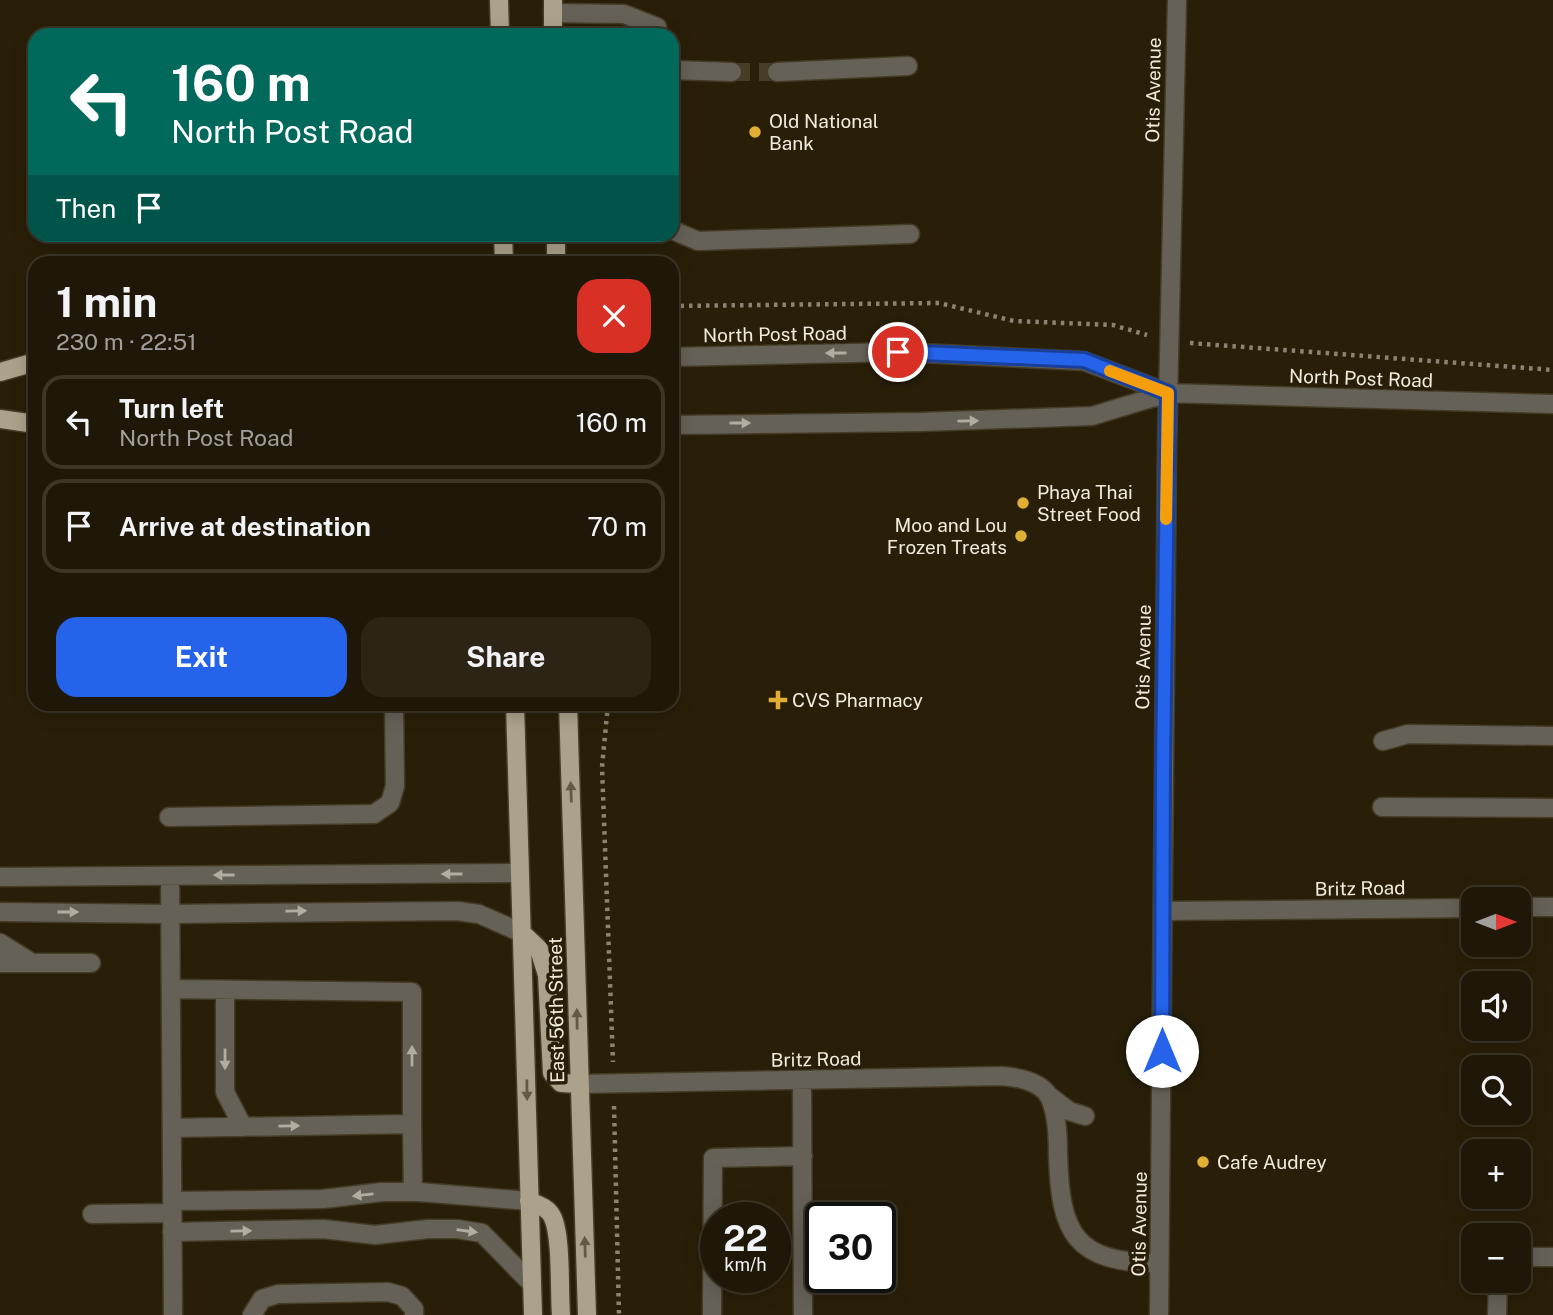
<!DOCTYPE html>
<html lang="en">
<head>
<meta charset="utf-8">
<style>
  body { margin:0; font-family:"Public Sans",sans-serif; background:#2c2415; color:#f1f3f6; height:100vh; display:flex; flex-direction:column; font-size:26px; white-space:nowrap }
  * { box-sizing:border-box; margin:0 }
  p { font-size:23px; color:#a19f9b }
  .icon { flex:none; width:38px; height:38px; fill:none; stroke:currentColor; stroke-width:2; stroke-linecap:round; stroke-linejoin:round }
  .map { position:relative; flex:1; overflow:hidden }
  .side { position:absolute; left:28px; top:256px; width:651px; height:455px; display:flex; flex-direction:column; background:#1f1707; border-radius:21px; box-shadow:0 4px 18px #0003,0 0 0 2px #3c3628 }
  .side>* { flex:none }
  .top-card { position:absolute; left:28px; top:28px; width:651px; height:214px; border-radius:21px; box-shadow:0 4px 18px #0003,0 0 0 2px #3c3628; background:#00695c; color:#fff; overflow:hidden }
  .needle { width:46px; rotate:90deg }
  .controls { position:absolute; left:1461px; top:887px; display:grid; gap:14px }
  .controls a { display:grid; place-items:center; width:70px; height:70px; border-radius:14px; background:#1f1707; box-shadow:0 4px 18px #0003,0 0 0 2px #3c3628; font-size:35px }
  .speed { position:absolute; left:700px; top:1202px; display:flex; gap:14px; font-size:35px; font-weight:700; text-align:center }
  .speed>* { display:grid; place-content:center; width:91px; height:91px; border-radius:50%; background:#1f1707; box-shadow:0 4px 18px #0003,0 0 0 2px #3c3628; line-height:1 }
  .speed small { font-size:18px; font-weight:400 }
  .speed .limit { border:4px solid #111; border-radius:10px; background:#fff; color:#111 }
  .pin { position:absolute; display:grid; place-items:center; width:60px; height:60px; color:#fff; margin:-30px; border:4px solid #fff; border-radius:50%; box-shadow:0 2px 7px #0007 }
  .me { position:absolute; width:77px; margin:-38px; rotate:0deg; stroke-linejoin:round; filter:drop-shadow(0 0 5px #0008) }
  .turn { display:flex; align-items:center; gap:24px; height:147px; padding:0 28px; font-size:32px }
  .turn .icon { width:91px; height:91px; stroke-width:2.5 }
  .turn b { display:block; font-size:49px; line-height:60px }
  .then { display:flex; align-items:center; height:66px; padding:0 28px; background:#0003; gap:14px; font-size:26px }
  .round { display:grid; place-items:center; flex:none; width:74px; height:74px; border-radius:21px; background:#2c2415 }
  .overview { display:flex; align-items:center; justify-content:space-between; height:119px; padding:0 28px }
  h1 { font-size:42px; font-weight:700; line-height:52px }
  .button { display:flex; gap:14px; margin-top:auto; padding:14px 28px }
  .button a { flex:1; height:80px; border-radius:21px; background:#2563eb; color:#fff; font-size:28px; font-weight:700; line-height:80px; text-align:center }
  .button a+a { background:#2c2415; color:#f1f3f6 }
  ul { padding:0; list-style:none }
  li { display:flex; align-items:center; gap:21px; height:94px; margin:0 14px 10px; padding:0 14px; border:4px solid #3c3628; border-radius:21px }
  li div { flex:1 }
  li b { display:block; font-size:26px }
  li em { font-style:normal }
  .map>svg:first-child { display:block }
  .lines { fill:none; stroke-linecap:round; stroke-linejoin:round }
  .minor-tunnel { stroke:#473e29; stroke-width:18; stroke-dasharray:18 9; stroke-linecap:butt }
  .minor-casing { stroke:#453c27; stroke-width:21 }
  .major-casing { stroke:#453c27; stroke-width:21 }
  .path { stroke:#8c8473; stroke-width:4.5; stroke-dasharray:3.5 5; stroke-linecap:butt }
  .minor { stroke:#666157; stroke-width:18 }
  .major { stroke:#aca28c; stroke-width:18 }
  .oneway { fill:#b2ada1 }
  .oneway2 { fill:#645a44 }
  .route-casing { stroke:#184099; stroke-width:18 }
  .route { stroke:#2563eb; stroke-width:12 }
  .slow { stroke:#f59e0b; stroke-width:12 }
  .poi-dot { fill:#e1af34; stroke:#291f09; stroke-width:2.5 }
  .labels { text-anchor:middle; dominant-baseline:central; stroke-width:7; stroke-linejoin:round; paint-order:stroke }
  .street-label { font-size:19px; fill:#f1ebde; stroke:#291f09 }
  .poi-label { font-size:19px; fill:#f1ebde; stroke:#291f09; text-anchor:start }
</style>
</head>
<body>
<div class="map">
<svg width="1553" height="1315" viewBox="0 0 1553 1315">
  <rect width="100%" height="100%" fill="#291f09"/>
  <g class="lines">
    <path class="minor-tunnel" d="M732 72H777"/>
    <g class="minor-casing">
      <path id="minor" d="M553 13 624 14 657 27V35
        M672 70 732 72
        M777 72 908 66
        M672 230 698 241 910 234
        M672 357 898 352 1084 361 1168 393
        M672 425 920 422 1092 416 1168 393 1553 404
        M1383 741 1408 734 1553 736
        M1382 807 1553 808
        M169 817 374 814 390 803 395 786 394 704
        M170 876 173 1315
        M0 877 520 873
        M1519 907H1553
        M1163 911 1474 908
        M0 912 170 914 457 911 479 914 522 933
        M0 943 32 963
        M0 963H91
        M171 989 412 992V1124
        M225 990V1092L243 1127
        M802 1080 803 1315
        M579 1084 1001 1076C1016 1077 1040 1081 1049 1096 1057 1112 1058 1136 1058 1154 1060 1233 1074 1263 1159 1263
        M1048 1095 1069 1111 1085 1116
        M172 1128 412 1124 413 1192
        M172 1201 323 1199 382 1192H419L529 1201
        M92 1214 172 1213
        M172 1232 323 1229 375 1235 428 1229H457L482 1233 532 1284
        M1519 1257H1553
        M252 1315 262 1299 278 1294 388 1292 402 1296 414 1309V1315
        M712 1315 713 1158 803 1156
        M1159 1315 1167 445 1177 0
        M1497 1315 1498 1281"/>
    </g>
    <g class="major-casing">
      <path id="major" d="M499 0 500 35
        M553 0V35
        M503 234 504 262
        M556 234V262
        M0 372 35 362
        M0 419 35 424
        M515 704 533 1315
        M568 704 587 1315
        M522 933 539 949 547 975 552 1073 561 1083 579 1084
        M529 1201C538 1205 547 1207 552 1216 562 1234 559 1292 561 1315"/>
    </g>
    <path class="path" d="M672 306 939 303 1014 321 1113 325 1147 335
      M1190 343 1553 370
      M608 704 602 767 613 1062
      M614 1106 619 1315"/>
    <use href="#minor" class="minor"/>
    <use href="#major" class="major"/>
  </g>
  <defs><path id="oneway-solid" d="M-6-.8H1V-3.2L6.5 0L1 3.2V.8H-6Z" transform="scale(1.75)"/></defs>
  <g class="oneway">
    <use href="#oneway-solid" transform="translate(836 353) rotate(180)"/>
    <use href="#oneway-solid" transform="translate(968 421) rotate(-1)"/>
    <use href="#oneway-solid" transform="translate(740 423)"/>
    <use href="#oneway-solid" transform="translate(452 874) rotate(180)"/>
    <use href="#oneway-solid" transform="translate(224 875) rotate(180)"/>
    <use href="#oneway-solid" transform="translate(296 911) rotate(-1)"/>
    <use href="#oneway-solid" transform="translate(68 912)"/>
    <use href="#oneway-solid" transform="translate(412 1056) rotate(-90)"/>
    <use href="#oneway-solid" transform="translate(225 1059) rotate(90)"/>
    <use href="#oneway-solid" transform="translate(289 1126) rotate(-1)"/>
    <use href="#oneway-solid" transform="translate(363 1195) rotate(174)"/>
    <use href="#oneway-solid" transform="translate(241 1231) rotate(-1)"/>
    <use href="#oneway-solid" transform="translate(467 1231) rotate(8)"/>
  </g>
  <g class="oneway2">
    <use href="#oneway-solid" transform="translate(571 792) rotate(-92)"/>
    <use href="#oneway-solid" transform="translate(577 1019) rotate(-91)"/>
    <use href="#oneway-solid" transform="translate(527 1090) rotate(89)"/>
    <use href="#oneway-solid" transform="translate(585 1247) rotate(-92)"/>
  </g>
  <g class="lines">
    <g class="route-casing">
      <path id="route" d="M898 352 1084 360 1168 393 1163 771 1162 1051"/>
    </g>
    <use href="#route" class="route"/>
    <path class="slow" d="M1110 371 1168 393 1166 519"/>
  </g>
  <g class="poi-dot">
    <circle cx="755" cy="132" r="7"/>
    <circle cx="1023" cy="503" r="7"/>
    <circle cx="1021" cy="536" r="7"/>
    <path d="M774.5 689.5h7v7h7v7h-7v7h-7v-7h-7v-7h7z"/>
    <circle cx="1203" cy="1162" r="7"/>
  </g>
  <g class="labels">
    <g class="street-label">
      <text transform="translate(1153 90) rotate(-89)">Otis Avenue</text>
      <text transform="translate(775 334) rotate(-1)">North Post Road</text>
      <text transform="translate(1361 378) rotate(2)">North Post Road</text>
      <text transform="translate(1143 657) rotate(-89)">Otis Avenue</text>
      <text transform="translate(1360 888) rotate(-1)">Britz Road</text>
      <text transform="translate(556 1010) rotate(-91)">East 56th Street</text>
      <text transform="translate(816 1059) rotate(-1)">Britz Road</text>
      <text transform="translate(1139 1224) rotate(-89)">Otis Avenue</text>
    </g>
    <g class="poi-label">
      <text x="769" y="121">Old National<tspan x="769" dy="22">Bank</tspan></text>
      <text x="1037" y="492">Phaya Thai<tspan x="1037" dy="22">Street Food</tspan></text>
      <text x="1007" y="525" text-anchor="end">Moo and Lou<tspan x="1007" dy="22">Frozen Treats</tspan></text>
      <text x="792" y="700">CVS Pharmacy</text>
      <text x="1217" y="1162">Cafe Audrey</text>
    </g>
  </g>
</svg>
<div class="controls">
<a><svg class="needle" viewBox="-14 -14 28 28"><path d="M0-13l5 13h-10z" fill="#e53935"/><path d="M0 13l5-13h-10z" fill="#a19f9b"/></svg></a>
<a><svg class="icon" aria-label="sound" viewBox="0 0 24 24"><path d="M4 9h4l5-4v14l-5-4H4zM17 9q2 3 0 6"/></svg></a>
<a><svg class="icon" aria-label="search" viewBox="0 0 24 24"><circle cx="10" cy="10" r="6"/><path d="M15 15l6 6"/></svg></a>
<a>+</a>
<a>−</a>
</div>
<div class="speed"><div>22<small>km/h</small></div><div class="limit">30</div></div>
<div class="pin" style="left:898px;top:352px;background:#d93025"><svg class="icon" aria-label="arrive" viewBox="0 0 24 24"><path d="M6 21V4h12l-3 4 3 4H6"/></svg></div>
<svg class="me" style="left:1162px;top:1051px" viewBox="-20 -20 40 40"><circle r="19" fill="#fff"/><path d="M0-13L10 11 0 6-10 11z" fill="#2563eb"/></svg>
<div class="top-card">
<div class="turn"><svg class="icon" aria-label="left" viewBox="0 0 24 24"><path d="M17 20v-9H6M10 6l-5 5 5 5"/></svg><div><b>160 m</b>North Post Road</div></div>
<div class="then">Then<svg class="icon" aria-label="arrive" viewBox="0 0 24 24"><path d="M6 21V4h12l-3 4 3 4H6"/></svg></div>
</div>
<section class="side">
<div class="overview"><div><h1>1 min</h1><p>230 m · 22:51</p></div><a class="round" style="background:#d93025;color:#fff"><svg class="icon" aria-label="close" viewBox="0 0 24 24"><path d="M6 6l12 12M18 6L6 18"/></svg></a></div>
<ul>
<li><svg class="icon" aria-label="left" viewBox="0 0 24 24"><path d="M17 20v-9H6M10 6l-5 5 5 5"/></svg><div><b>Turn left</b><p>North Post Road</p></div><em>160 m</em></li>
<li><svg class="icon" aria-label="arrive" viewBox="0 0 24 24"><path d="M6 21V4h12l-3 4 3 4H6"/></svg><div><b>Arrive at destination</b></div><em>70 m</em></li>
</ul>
<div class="button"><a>Exit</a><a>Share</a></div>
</section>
</div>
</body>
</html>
